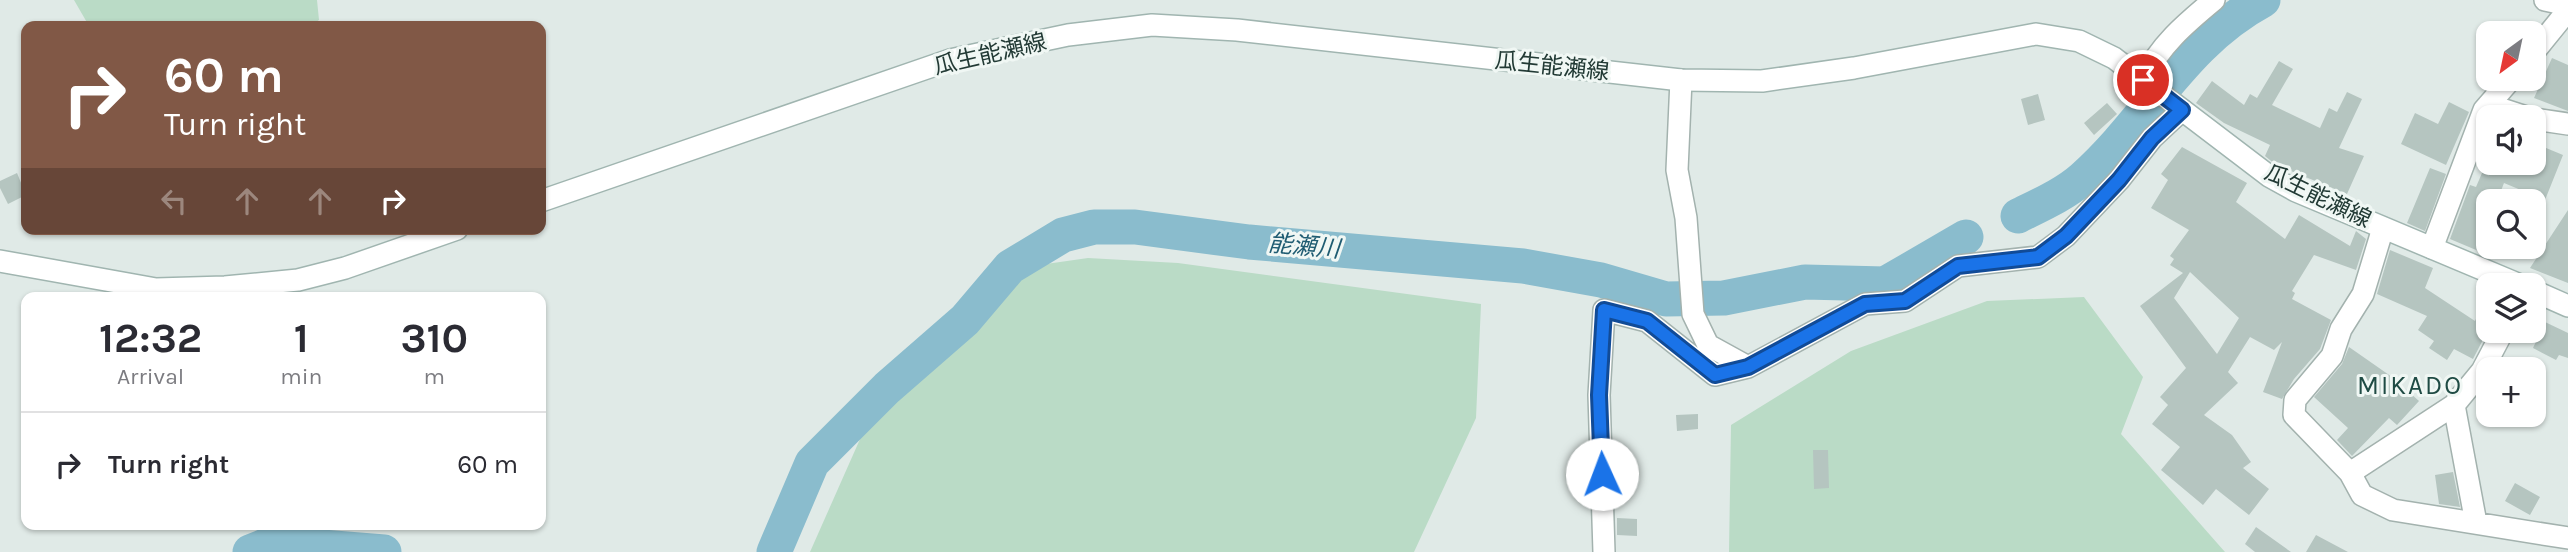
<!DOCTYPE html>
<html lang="en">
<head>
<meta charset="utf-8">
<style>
  body { margin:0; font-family:Karla,"Noto Sans JP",sans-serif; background:#f2f2f3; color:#2b2b33; height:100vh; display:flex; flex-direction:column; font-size:26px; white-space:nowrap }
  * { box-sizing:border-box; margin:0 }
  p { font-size:23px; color:#7c7c81 }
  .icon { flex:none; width:38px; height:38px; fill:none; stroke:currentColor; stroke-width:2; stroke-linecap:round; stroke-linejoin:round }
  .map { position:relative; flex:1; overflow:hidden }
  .drawer { position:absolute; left:21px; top:292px; width:525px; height:238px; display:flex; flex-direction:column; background:#fff; border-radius:14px; box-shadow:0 2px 5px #0004 }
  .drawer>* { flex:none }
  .banner { position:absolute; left:21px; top:21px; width:525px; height:214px; border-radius:14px; box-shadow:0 2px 5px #0004; background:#815846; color:#fff; overflow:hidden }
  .needle { width:46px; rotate:213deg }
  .controls { position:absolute; left:2476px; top:21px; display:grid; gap:14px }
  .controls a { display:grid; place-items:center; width:70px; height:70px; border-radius:14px; background:#fff; box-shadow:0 2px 5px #0004; font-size:35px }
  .pin { position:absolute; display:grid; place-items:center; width:60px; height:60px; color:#fff; margin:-30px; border:4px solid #fff; border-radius:50%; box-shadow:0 2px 7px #0007 }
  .me { position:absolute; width:77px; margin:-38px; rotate:358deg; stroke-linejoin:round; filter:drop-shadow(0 0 5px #0008) }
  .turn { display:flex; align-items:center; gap:24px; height:147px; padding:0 28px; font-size:32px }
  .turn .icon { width:91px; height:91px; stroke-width:2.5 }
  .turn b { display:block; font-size:49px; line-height:60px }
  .lanes { display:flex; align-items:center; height:66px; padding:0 28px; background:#0003; justify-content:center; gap:35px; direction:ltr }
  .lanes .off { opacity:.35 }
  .eta { display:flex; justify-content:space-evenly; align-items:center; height:119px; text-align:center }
  .eta b { font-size:42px; font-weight:700; line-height:49px }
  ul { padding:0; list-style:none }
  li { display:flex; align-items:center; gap:21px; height:105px; padding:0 28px; border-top:2px solid #e1e1e2 }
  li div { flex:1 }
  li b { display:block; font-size:26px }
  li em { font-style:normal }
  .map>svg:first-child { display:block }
  .green { fill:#badbc6 }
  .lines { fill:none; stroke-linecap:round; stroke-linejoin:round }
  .river { stroke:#8abccd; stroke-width:35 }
  .building { fill:#b5c5c0; fill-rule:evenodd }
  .minor-casing { stroke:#a3b2ae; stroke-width:24 }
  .secondary-casing { stroke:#a0b5b0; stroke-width:24 }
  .minor { stroke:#fff; stroke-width:21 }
  .secondary { stroke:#fff; stroke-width:21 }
  .route-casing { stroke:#114b97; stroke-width:18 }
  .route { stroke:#1a73e8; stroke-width:12 }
  .labels { text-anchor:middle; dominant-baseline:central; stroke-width:6; stroke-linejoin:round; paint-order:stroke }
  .street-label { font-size:23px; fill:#223a35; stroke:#f0f7f4 }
  .water-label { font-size:24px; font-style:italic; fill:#1f5c72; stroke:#f0f7f4 }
  .quarter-label { font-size:26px; letter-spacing:2px; fill:#1f4b44; stroke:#f0f7f4 }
</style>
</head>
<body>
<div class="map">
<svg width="2568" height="552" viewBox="0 0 2568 552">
  <rect width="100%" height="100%" fill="#e0eae7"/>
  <path class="green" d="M74 0H317L319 20 310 26H89Z
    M1088 258 1178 263 1481 304 1476 418 1414 552H810L880 394 1025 267Z
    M2084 297 2143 377 2121 434 2225 552H1729L1731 425 1851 351 1987 301Z"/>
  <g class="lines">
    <path class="river" d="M2018 216C2040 205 2065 194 2083 178 2149 119 2183 43 2263 0
      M250 552 272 543 384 552
      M774 552 812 463 887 388 965 320 1010 267 1063 235 1094 227H1135L1249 242 1523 266 1601 280 1666 299 1724 298 1805 282 1885 284 1966 237"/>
  </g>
  <path class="building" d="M2552 58 2568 65V111L2534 98Z
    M2279 61 2293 69 2272 105 2320 128 2329 108 2337 112 2347 92 2362 99 2339 148 2364 156 2347 194 2276 165 2265 156 2270 145 2224 123 2196 103 2212 81 2244 105 2250 94 2257 98Z
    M2038 94 2045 120 2028 125 2021 99Z
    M2449 102 2469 112 2446 165 2401 144 2415 113 2438 124Z
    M2107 103 2117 114 2094 135 2084 123Z
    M2534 143 2563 155 2545 200 2504 183 2497 201H2488V255L2450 239 2470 185 2476 187 2488 159V176L2494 163H2534Z
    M2182 147 2247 183 2236 202 2285 239 2299 215 2350 246 2356 231 2366 239 2356 270 2314 255 2292 291 2295 293 2292 299 2331 320 2320 349 2294 379 2282 399 2263 392 2282 342 2274 350 2250 337 2228 372 2238 383 2204 415 2232 435 2251 462 2243 468 2269 489 2249 515 2216 489 2203 505 2161 470 2180 447 2152 424 2168 405 2160 397 2186 368 2140 306 2183 273 2170 265 2174 259 2170 256 2189 230 2151 208 2168 180 2161 174ZM2190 272 2239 318 2217 354 2174 298Z
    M2430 168 2446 174 2425 231 2407 223Z
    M17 173 26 195 8 204 0 188V181Z
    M2568 210V283L2530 268Z
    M2390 250 2433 268 2425 288 2475 321 2488 293V330L2473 359 2454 349 2447 360 2429 348 2434 341 2418 330 2427 316 2377 294Z
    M2545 322 2568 333V358L2559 355 2556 360 2533 348Z
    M2349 347 2392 377 2419 401 2397 425 2389 418 2352 456 2337 440 2348 428 2314 397 2342 364Z
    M1698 414V429L1677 431 1676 415Z
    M1813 450H1828L1829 488 1814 489Z
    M2453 472 2460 507 2439 504 2435 475Z
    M2515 483 2540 497 2530 515 2505 501Z
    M1617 518 1637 519V536L1617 535Z
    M2256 527 2291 552H2255L2245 544Z
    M2316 535 2348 552H2306Z"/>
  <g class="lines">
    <g class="minor-casing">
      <path id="minor" d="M2545 0 2568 5
        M2534 52 2568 10
        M1681 80 1677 170 1686 218 1693 314 1708 345 1748 367
        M2143 80C2159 46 2185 24 2214 0
        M2489 105 2526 117
        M2534 119 2568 124
        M2432 248 2484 110 2511 79
        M2503 331 2482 371 2454 405 2350 473 2362 495 2393 510 2568 538
        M2454 405 2476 523
        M2350 473 2294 415 2295 400 2332 356 2341 329 2363 294 2383 228
        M1604 552 1599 395 1604 310 1647 321 1715 375 1748 367 1865 304 1905 301 1958 266 2038 257 2066 236 2119 180 2152 138 2182 110"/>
    </g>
    <g class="secondary-casing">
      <path id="secondary" d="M541 201 950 60 1068 35 1152 25 1237 30 1681 80 1762 81 1854 68 2036 34 2079 41 2114 58 2269 176 2296 191 2520 285
        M0 261 156 289 225 287 298 280 345 268 457 229
        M2534 291 2568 306"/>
    </g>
    <use href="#minor" class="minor"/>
    <use href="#secondary" class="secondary"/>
  </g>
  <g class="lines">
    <g class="route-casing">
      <path id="route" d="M1602 474 1599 395 1604 310 1647 321 1715 375 1748 367 1865 304 1905 301 1958 266 2038 257 2066 236 2119 180 2152 138 2182 110 2143 80"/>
    </g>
    <use href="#route" class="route"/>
  </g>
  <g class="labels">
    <g class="street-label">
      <text transform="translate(990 54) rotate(-13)">瓜生能瀬線</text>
      <text transform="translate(1552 66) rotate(6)">瓜生能瀬線</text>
      <text transform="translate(2318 196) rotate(26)">瓜生能瀬線</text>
    </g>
    <g class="water-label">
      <text transform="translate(1304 246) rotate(5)">能瀬川</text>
    </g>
    <g class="quarter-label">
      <text x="2410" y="385">MIKADO</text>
    </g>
  </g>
</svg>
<div class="controls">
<a><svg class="needle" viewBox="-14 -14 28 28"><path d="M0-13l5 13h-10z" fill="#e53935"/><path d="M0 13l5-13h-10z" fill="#7c7c81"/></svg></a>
<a><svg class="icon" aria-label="sound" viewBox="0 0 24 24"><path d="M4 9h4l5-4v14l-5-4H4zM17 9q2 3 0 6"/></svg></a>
<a><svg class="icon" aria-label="search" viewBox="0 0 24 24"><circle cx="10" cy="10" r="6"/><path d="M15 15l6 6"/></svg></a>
<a><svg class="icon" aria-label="layers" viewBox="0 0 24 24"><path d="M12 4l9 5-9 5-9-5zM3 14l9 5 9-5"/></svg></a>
<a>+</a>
</div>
<div class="pin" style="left:2143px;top:80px;background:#d93025"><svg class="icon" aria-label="arrive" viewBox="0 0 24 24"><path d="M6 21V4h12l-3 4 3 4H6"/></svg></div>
<svg class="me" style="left:1602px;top:474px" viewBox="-20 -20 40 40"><circle r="19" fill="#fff"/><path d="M0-13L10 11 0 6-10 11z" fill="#1a73e8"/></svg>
<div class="banner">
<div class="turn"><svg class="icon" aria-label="right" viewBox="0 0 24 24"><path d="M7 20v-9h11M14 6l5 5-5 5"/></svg><div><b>60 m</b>Turn right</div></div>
<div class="lanes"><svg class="icon off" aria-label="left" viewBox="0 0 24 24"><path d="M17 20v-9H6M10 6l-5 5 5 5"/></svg><svg class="icon off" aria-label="ahead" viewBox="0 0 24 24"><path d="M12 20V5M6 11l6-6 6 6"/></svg><svg class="icon off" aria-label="ahead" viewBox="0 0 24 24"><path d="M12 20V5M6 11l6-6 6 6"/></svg><svg class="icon" aria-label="right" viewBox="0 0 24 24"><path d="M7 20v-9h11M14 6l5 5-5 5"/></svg></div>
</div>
<section class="drawer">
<div class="eta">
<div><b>12:32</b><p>Arrival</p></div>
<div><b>1</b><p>min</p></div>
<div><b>310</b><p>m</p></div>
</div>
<ul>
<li><svg class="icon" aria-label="right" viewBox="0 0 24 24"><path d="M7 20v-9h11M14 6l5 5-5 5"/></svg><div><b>Turn right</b></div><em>60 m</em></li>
</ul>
</section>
</div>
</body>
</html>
